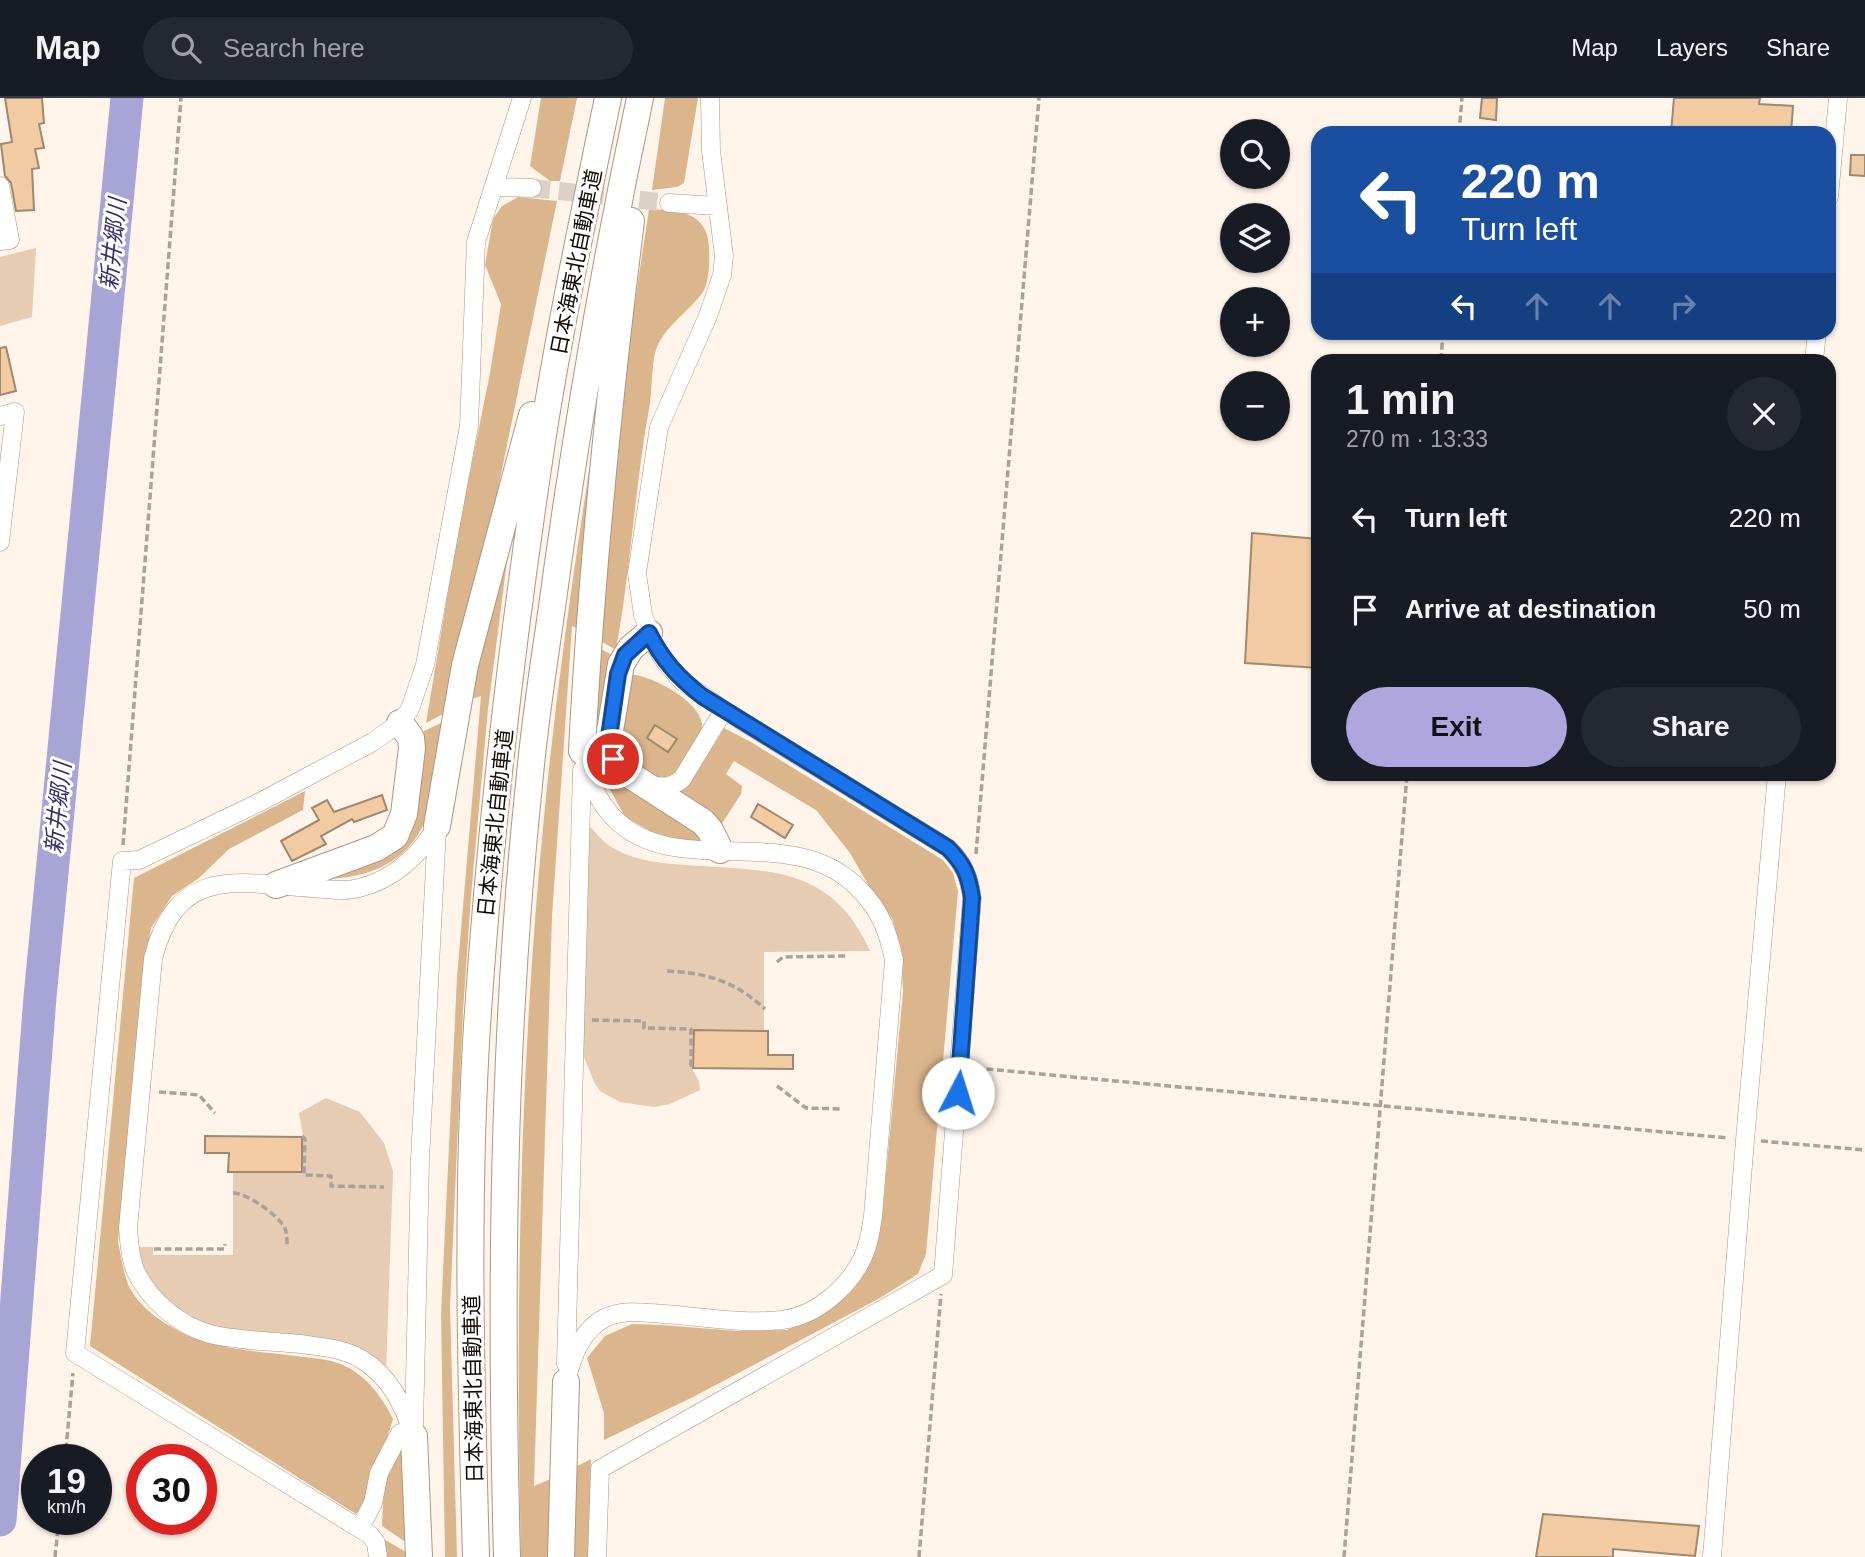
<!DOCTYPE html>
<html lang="en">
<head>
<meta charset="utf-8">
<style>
  body { margin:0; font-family:Arial,"Noto Sans JP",sans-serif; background:#242831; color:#f1f3f6; height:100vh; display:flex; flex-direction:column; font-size:26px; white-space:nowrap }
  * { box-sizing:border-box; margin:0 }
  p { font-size:23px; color:#9ea1a6 }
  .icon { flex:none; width:38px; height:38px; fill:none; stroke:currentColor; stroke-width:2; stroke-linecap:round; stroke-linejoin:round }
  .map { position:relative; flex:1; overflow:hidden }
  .sheet { position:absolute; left:1311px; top:256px; width:525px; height:427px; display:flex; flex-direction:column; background:#171b24; border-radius:21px; box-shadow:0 2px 5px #0004 }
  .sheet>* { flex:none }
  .banner { position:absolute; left:1311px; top:28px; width:525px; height:214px; border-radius:21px; box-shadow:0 2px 5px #0004; background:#1a4fa0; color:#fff; overflow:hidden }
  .fabs { position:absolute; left:1220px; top:21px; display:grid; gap:14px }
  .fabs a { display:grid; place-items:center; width:70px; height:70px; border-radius:50%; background:#171b24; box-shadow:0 2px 5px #0004; font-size:35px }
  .speed { position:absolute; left:21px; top:1346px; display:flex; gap:14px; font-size:35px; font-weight:700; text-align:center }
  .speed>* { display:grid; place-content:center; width:91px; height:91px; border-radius:50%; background:#171b24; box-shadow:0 2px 5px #0004; line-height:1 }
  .speed small { font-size:18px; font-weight:400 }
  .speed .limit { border:10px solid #d22; background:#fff; color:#111 }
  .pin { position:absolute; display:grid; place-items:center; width:60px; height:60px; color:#fff; margin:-30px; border:4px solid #fff; border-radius:50%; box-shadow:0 2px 7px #0007 }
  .me { position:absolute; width:77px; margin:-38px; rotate:5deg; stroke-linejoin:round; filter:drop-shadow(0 0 5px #0008) }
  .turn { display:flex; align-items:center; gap:24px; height:147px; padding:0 35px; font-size:32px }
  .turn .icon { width:91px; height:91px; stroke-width:2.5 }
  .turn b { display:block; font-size:49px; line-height:60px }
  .lanes { display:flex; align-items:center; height:66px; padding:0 35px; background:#0003; justify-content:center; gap:35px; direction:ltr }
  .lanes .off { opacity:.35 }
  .round { display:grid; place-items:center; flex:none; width:74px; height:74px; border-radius:37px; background:#242831 }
  .head { display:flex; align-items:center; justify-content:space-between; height:119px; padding:0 35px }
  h1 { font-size:42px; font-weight:800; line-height:52px }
  .action { display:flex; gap:14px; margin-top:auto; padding:14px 35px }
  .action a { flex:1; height:80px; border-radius:42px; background:#b0a6df; color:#111; font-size:28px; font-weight:800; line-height:80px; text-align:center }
  .action a+a { background:#242831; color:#f1f3f6 }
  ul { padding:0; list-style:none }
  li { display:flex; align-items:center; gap:21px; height:91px; padding:0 35px }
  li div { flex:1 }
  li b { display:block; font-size:26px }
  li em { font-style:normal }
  header { display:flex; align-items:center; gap:42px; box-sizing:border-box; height:98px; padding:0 35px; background:#171b24; border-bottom:2px solid #363941 }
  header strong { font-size:33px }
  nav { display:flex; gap:38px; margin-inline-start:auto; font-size:24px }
  .search { width:490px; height:63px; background:#242831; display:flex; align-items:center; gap:18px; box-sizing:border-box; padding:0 24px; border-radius:38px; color:#9ea1a6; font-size:26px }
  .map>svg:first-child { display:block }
  .green { fill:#e5ccb2 }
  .forest { fill:#dbb58c }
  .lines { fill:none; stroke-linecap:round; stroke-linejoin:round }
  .river { stroke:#a7a5d6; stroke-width:33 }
  .building { fill:#f3cba2; stroke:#9e8870; stroke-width:2 }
  .minor-tunnel { stroke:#dbd1c7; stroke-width:18; stroke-dasharray:18 9; stroke-linecap:butt }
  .minor-casing { stroke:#ad977f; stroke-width:19 }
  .highway-casing { stroke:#ad977f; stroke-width:28 }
  .path { stroke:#aba199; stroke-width:3.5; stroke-dasharray:7 3.5; stroke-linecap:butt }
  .minor { stroke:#fff; stroke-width:18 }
  .highway { stroke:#fff; stroke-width:26 }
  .route-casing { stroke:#114b97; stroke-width:18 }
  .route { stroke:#1a73e8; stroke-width:12 }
  .labels { text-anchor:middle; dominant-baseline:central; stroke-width:6; stroke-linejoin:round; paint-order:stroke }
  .street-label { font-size:21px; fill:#120a03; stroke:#fff }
  .water-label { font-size:23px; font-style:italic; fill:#382f6b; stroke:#fff }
</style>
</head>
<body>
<header>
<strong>Map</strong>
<div class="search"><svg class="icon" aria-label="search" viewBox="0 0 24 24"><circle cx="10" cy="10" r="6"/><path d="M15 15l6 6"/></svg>Search here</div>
<nav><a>Map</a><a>Layers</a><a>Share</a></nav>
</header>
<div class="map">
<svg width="1865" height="1459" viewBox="0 0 1865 1459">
  <rect width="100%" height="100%" fill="#fef4ea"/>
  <path class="green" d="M36 150 32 219 0 228V159Z
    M586 724C593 731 600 741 608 747 631 762 658 765 685 767 766 773 831 766 870 853L764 854V932L693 931 692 971 699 983 700 992 670 1006 654 1009 620 1004 600 993 594 984 580 949Z
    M326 1000 360 1014 384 1045 393 1073 386 1275 365 1260 214 1231 196 1226 147 1186 133 1149H153V1157H233V1074L302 1075 303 1038 299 1015Z"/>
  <path class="forest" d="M541 0H577L560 83H550L530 68Z
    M665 0H698L684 85 677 89 652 92Z
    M518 99 557 103 497 396 445 615 426 625 458 434 490 275 501 206 485 167 493 121 502 108Z
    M649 111C670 112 700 112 707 137 711 150 710 184 703 194 689 214 664 228 656 252 652 264 652 290 650 305 635 386 631 470 616 552L599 542 625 270Z
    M593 348 579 531 572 528 552 818 534 1388 553 1380 551 1459H521C515 1209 520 958 545 709 557 588 574 467 593 348Z
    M511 432 488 611 471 798 463 913 450 1209 457 1459H445L441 1216 457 879 481 598 469 602Z
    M599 550 614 558 600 646 690 722 701 744 661 739 625 719 607 686 598 658 594 636Z
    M629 576C651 577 706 605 702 631 700 643 682 667 675 679L652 680 621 655 618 638Z
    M443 624C439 645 436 667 432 688 431 697 431 707 428 715 411 765 369 781 320 781L385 756 421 655 424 633Z
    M724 630 751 644 943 762 953 775 958 793 926 1156 918 1176 880 1200 693 1299 604 1342V1315L587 1260 605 1238 632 1226 662 1227 737 1233 787 1232 826 1214 850 1195 875 1155 882 1120 903 894 901 853 892 820 873 795 850 755 816 712 734 663 726 676 742 688 741 696 721 727 675 697 689 687Z
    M305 693 303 712 229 751 199 780 172 798 151 830 142 881 118 1144C121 1157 123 1173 128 1186 135 1203 153 1218 168 1227 208 1252 251 1252 296 1258 312 1260 329 1261 343 1267 367 1278 382 1299 393 1321L367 1404 356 1416 90 1248 134 780Z
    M401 1349 407 1445 382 1428 384 1381Z
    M591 1361 589 1459H570L573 1370Z
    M380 1439 408 1455V1459H383Z"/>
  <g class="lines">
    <path class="river" d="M0 1422 40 899 127 0"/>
  </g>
  <path class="building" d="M5 0H42L44 25 39 26 44 50 35 51 39 70 32 71 34 112 16 113 11 85 5 78 1 46 12 44Z
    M1482 0H1497L1496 22 1480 20Z
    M1674 0H1760L1759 6 1793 8 1791 35H1671Z
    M1851 57H1865V78L1850 77Z
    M6 249 16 293 0 297V250Z
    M1252 435 1318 441V570L1245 565Z
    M655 627 677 641 668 654 647 640Z
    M382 697 387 712 354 724 352 721 321 738 326 746 292 763 281 743 319 722 312 710 327 702 334 714Z
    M758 706 793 727 785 740 751 719Z
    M694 932 768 933V957H793V971L693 970Z
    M205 1038 302 1039V1074H228L229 1055H205Z
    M1543 1416 1699 1428 1695 1458 1613 1451V1459H1536Z"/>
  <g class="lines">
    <path class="minor-tunnel" d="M532 90 669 105"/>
    <g class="minor-casing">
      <path id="minor" d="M0 88 10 142 0 143
        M494 89 532 90
        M1829 99 1838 0
        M669 105 717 108
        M1814 262 1817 234
        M0 318 15 314 0 444
        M648 686C662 690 671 690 682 681L724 612
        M566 1266 582 672
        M566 1284C572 1259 582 1230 607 1219 624 1211 647 1215 665 1216 703 1219 744 1226 782 1222 816 1218 849 1189 863 1159 869 1146 871 1132 873 1118L894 862C888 833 880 812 859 791 793 721 676 784 614 720 595 701 589 678 582 653
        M414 1328 420 1062 437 730
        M414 1338C403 1307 391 1279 361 1261 342 1250 321 1249 300 1246 271 1243 238 1243 210 1236 178 1227 149 1202 135 1172 130 1159 129 1144 128 1130L153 861C176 768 235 784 311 790 327 791 344 794 359 790 393 782 420 757 437 728
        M360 1430 373 1405 379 1375 400 1335
        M378 1459 376 1445 370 1437 75 1255 122 763 139 762 258 705 371 645 400 625 410 611 425 567 469 328 476 144 522 0
        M597 1459 600 1371 943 1177 972 800C969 778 964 766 948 750L724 612 682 583 666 565 654 546 643 517 637 475 659 329 708 218 722 177 724 158 711 53 710 0
        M1712 1459 1745 1042 1777 676"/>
    </g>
    <g class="highway-casing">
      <path id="highway" d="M649 535 631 550 621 566 609 639V651L619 670 703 724 710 732 720 752
        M582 653C591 475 609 299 631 123
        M437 728 465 567 532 317
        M276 787 376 750 395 738 404 716 412 650 411 640 400 625
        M414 1338 419 1459
        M476 1459C471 1282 466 1104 477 928 489 744 510 559 537 377 555 251 582 125 608 0
        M507 1459C500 1199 502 937 530 677 535 621 544 565 552 509 575 338 604 169 640 0
        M561 1459 566 1284"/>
    </g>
    <path class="path" d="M1459 35 1462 0
      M1441 262 1443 234
      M123 747 181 0
      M976 756 1039 0
      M777 864 783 859 846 858
      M667 873C708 875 734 883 765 911
      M592 922 644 923V930L691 931V970L693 971
      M976 970 1728 1040
      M777 988 806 1010 843 1011
      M159 994 199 997 215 1015
      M302 1038 305 1041 304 1077 331 1078V1088L384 1089
      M1761 1043 1865 1052
      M233 1095C247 1095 278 1117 285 1130 287 1136 287 1142 287 1148
      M154 1151H224L225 1146
      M65 1362 73 1275
      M55 1459 59 1421
      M919 1459 941 1196
      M1344 1459 1407 676"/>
    <use href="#minor" class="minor"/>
    <use href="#highway" class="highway"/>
  </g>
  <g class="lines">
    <g class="route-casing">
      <path id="route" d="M613 661 609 651V639L618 576 625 557 649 535C662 562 679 580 702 598L948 750C964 766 969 778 972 800L958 995"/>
    </g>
    <use href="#route" class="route"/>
  </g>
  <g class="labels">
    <g class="street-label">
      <text transform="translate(576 164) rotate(-79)">日本海東北自動車道</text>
      <text transform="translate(495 725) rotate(-84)">日本海東北自動車道</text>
      <text transform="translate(473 1291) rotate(-91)">日本海東北自動車道</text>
    </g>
    <g class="water-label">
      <text transform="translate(113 146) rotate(-84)">新井郷川</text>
      <text transform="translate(58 710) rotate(-84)">新井郷川</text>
    </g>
  </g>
</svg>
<div class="fabs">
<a><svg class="icon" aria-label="search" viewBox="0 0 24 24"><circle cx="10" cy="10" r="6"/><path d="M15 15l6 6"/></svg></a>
<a><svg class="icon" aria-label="layers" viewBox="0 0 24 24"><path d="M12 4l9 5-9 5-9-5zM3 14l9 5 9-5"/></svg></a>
<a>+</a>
<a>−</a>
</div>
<div class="speed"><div>19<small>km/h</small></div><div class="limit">30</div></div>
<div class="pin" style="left:613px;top:661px;background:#d93025"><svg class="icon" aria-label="arrive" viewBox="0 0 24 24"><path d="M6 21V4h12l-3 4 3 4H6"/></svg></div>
<svg class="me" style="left:958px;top:995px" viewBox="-20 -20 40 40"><circle r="19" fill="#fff"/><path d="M0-13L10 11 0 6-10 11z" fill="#1a73e8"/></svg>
<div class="banner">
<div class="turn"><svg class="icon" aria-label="left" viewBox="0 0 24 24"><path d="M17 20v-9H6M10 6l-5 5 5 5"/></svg><div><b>220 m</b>Turn left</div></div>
<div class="lanes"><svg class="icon" aria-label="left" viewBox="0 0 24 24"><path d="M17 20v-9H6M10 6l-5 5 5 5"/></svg><svg class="icon off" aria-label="ahead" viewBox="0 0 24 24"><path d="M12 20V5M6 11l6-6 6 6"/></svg><svg class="icon off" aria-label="ahead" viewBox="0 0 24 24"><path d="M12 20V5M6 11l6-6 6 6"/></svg><svg class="icon off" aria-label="right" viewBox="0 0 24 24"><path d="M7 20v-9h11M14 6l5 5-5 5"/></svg></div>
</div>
<section class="sheet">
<div class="head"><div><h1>1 min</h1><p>270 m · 13:33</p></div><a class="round"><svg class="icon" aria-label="close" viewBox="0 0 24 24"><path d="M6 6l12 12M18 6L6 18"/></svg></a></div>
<ul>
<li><svg class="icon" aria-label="left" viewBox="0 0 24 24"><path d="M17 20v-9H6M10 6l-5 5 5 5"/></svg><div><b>Turn left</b></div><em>220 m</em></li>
<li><svg class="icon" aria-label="arrive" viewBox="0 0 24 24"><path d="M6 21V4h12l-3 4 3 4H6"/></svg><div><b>Arrive at destination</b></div><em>50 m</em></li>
</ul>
<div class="action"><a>Exit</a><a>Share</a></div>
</section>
</div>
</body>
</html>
